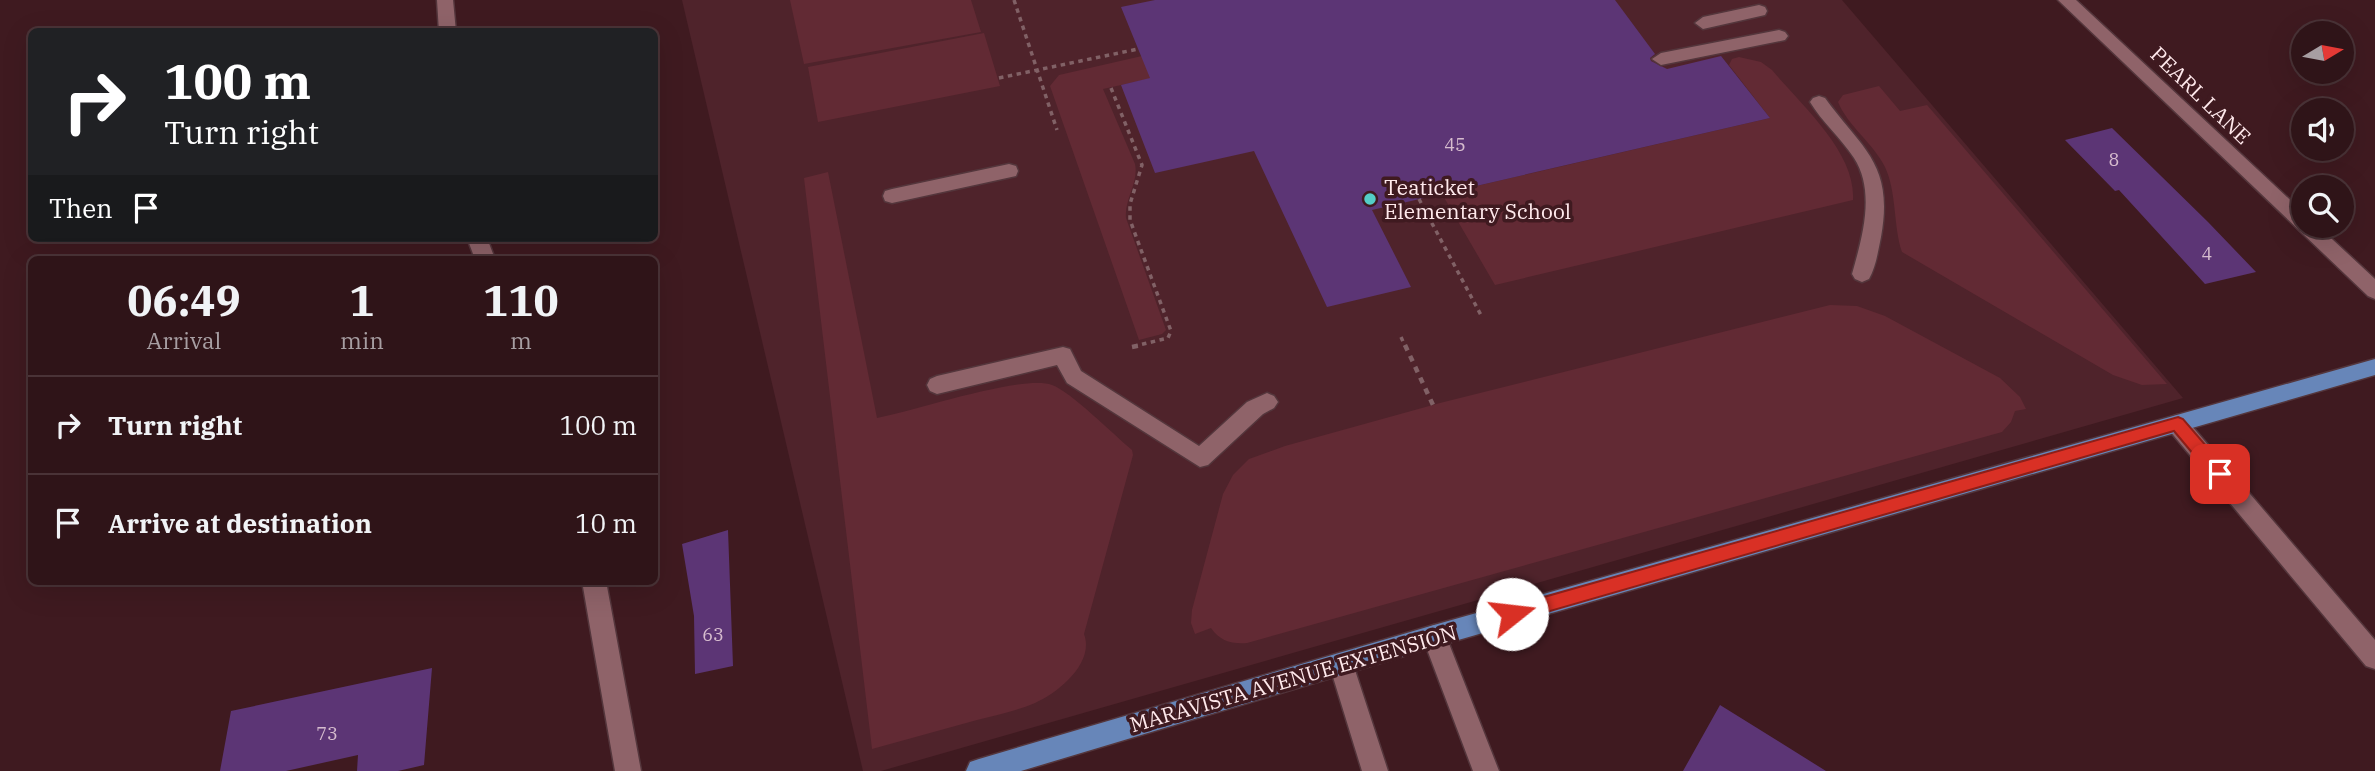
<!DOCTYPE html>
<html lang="en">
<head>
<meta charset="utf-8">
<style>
  body { margin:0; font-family:"IBM Plex Serif",serif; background:#371d21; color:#f1f3f6; height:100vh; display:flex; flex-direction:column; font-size:26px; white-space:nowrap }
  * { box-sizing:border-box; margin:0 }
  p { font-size:23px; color:#a79ea2 }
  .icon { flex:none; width:38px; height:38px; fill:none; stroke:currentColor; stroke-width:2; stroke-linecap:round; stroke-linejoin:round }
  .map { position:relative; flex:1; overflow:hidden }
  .side { position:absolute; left:28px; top:256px; width:630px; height:329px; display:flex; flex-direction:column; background:#2f1418; border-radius:10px; box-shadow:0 7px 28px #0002,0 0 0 2px #4a3337 }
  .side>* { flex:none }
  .hud { position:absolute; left:28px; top:28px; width:630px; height:214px; border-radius:10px; box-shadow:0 7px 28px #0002,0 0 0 2px #4a3337; background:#202124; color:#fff; overflow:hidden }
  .needle { width:46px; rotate:80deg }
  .fabs { position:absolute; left:2291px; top:21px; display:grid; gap:14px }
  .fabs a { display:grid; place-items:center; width:63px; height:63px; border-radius:50%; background:#2f1418; box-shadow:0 7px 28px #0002,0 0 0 2px #4a3337; font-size:35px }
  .pin { position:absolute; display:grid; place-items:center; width:60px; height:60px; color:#fff; margin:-30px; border-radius:14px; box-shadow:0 4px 10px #0006 }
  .me { position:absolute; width:77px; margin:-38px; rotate:74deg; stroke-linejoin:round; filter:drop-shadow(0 0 5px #0008) }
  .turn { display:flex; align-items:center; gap:24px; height:147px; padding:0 21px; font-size:32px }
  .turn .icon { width:91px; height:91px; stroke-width:2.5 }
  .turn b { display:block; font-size:49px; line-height:60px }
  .then { display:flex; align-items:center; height:66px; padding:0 21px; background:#0003; gap:14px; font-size:26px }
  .eta { display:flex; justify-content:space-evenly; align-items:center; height:119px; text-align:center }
  .eta b { font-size:42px; font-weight:700; line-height:49px }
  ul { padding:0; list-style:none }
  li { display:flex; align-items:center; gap:21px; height:98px; padding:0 21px; border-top:2px solid #4a3337 }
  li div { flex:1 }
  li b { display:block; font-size:26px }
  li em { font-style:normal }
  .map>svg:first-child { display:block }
  .built { fill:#4f232b }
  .green { fill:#622a34 }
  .building { fill:#5c3575 }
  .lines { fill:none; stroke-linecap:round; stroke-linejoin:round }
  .minor-casing { stroke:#54363c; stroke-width:3 }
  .major-casing { stroke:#54363c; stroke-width:3 }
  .path-far1 { stroke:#816166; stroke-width:3.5; stroke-dasharray:4.5 4.5; stroke-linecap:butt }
  .path { stroke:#816166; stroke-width:4.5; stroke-dasharray:6 6; stroke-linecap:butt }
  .minor { fill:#8f6369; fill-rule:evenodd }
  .major { fill:#6786b9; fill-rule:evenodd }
  .route { fill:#d93025; stroke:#8d1f18; stroke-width:2 }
  .poi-dot { fill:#54cdc7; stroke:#3f1a20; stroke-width:2.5 }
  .labels { text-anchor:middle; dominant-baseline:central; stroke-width:7; stroke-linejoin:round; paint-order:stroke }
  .number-label { font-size:18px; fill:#d6bcce }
  .street-label { font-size:21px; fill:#ffe9ec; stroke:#3f1a20 }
  .poi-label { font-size:21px; fill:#ffe9ec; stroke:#3f1a20; text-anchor:start }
</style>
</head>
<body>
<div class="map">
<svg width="2375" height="771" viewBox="0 0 2375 771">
  <rect width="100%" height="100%" fill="#3f1a20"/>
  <path class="built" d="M682 0H1842L2183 398 881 771H863Z"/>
  <path class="green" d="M790 0H971L981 32 804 64Z
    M984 33 1000 86 818 122 808 67Z
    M1142 56 1171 74 1103 89 1135 164C1139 183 1124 199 1126 218L1166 330 1162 334 1139 340 1050 86 1059 75Z
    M1739 57 1761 62 1772 70C1801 105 1856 152 1853 200L1495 285 1442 194 1770 118 1729 65 1732 59Z
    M1879 86 1900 111 1927 105 2167 384 2142 385 2113 375 1902 252C1893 225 1897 193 1885 167 1873 143 1848 126 1838 102L1843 95Z
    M828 172 877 418C914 411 1023 374 1052 385 1070 391 1114 435 1132 450L1133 455 1084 634C1095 663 1058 693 1035 703 1016 711 996 715 977 720 942 730 907 739 872 749L804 178Z
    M1830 305 1857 306 1885 316 2000 378 2020 397 2026 409 2015 411 2011 422 2002 432 1247 643C1231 644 1220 641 1211 628L1195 634 1191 623 1192 610 1223 494 1233 475 1249 459 1285 446 1440 403Z"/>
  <path class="building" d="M1155 0H1615L1655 54 1650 58 1651 61 1667 69 1721 56 1770 118 1372 210 1411 287 1327 307 1254 151 1155 173 1121 85 1150 78 1121 7Z
    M2112 128 2208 222 2256 272 2205 284 2119 190 2115 191 2065 140Z
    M728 530 733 666 695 674 694 616 682 544Z
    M432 668 424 765 398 771H357L358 755 286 771H220L231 711Z
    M1720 705 1826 771H1683Z"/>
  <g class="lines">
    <g class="minor-casing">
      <path id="minor" d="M437 0H453L456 32H439Z
        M2058 0H2076L2303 212V226H2318L2375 279V299L2368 296Z
        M1759 5 1765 7 1767 11 1765 15 1703 29 1695 23 1703 17Z
        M1779 30 1785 32 1788 36 1785 40 1661 65 1652 59 1661 53Z
        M1819 96 1825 98C1863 150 1894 164 1881 237 1878 251 1876 267 1869 279L1862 282 1855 279 1852 274C1862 238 1876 192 1854 158 1841 138 1822 122 1810 102L1813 98Z
        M1009 164 1016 166 1018 171 1016 176 892 203 885 201 883 196 885 191 892 189Z
        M467 238H487L495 259H475Z
        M1063 347 1070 349 1081 371 1199 446 1247 402 1267 393 1274 396 1278 402 1274 408 1263 414 1208 465 1200 467 1067 383 1057 365 937 394 930 391 927 385 930 379 937 376Z
        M2177 415 2185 418 2375 640V669L2366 666 2169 430 2166 424 2169 418Z
        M582 581H606L641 771H615Z
        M1434 625 1442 628 1446 636 1499 771H1473L1422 636 1426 628Z
        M1341 653 1350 656 1353 664 1388 771H1362L1329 664 1332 656Z"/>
    </g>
    <g class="major-casing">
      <path id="major" d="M2375 359V375L1434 647 1021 771H966L970 762 979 759 1434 625Z"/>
    </g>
    <path class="path-far1" d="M1014 0 1057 130
      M999 78 1138 49
      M1111 88 1142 165 1130 204V220L1171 331 1168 338 1135 346
      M1419 199 1482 317
      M1401 337 1405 346"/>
    <path class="path" d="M1405 345 1433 405
      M1132 347 1142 345"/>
    <use href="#minor" class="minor"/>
    <use href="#major" class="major"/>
  </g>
  <path class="route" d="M2178 417 2183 419 2226 469 2228 474 2226 479H2214L2174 431 1512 622 1506 620 1503 614 1506 608 1512 606Z"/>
  <circle class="poi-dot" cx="1370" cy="199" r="7"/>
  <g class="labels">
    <g class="number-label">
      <text x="1455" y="144">45</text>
      <text x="2114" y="159">8</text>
      <text x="2207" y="253">4</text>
      <text x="713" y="634">63</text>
      <text x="327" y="733">73</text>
    </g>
    <g class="street-label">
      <text transform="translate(2201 95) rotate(44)">PEARL LANE</text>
      <text transform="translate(1293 678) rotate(-16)">MARAVISTA AVENUE EXTENSION</text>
    </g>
    <g class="poi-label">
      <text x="1384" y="187">Teaticket<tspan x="1384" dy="24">Elementary School</tspan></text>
    </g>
  </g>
</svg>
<div class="fabs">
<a><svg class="needle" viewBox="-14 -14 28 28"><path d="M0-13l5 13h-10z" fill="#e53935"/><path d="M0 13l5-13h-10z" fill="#a79ea2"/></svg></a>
<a><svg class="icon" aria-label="sound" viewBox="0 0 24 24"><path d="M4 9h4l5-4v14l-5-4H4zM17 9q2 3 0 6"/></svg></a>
<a><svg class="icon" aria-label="search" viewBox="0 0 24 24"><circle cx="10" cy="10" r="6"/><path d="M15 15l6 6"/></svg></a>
</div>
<div class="pin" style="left:2220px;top:474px;background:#d93025"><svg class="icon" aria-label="arrive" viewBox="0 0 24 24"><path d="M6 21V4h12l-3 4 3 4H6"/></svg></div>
<svg class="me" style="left:1512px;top:614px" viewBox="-20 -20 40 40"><circle r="19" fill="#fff"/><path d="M0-13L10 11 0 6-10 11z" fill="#d93025"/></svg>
<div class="hud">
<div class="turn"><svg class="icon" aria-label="right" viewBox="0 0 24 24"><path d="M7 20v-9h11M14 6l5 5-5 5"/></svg><div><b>100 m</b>Turn right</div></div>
<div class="then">Then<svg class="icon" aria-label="arrive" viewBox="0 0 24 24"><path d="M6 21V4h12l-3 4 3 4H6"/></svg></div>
</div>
<section class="side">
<div class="eta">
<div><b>06:49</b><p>Arrival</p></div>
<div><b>1</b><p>min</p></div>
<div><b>110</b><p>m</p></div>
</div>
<ul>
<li><svg class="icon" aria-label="right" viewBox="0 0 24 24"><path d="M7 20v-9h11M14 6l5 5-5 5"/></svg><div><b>Turn right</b></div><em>100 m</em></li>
<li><svg class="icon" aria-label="arrive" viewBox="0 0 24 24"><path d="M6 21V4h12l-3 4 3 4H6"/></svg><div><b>Arrive at destination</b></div><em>10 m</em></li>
</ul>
</section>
</div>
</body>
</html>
